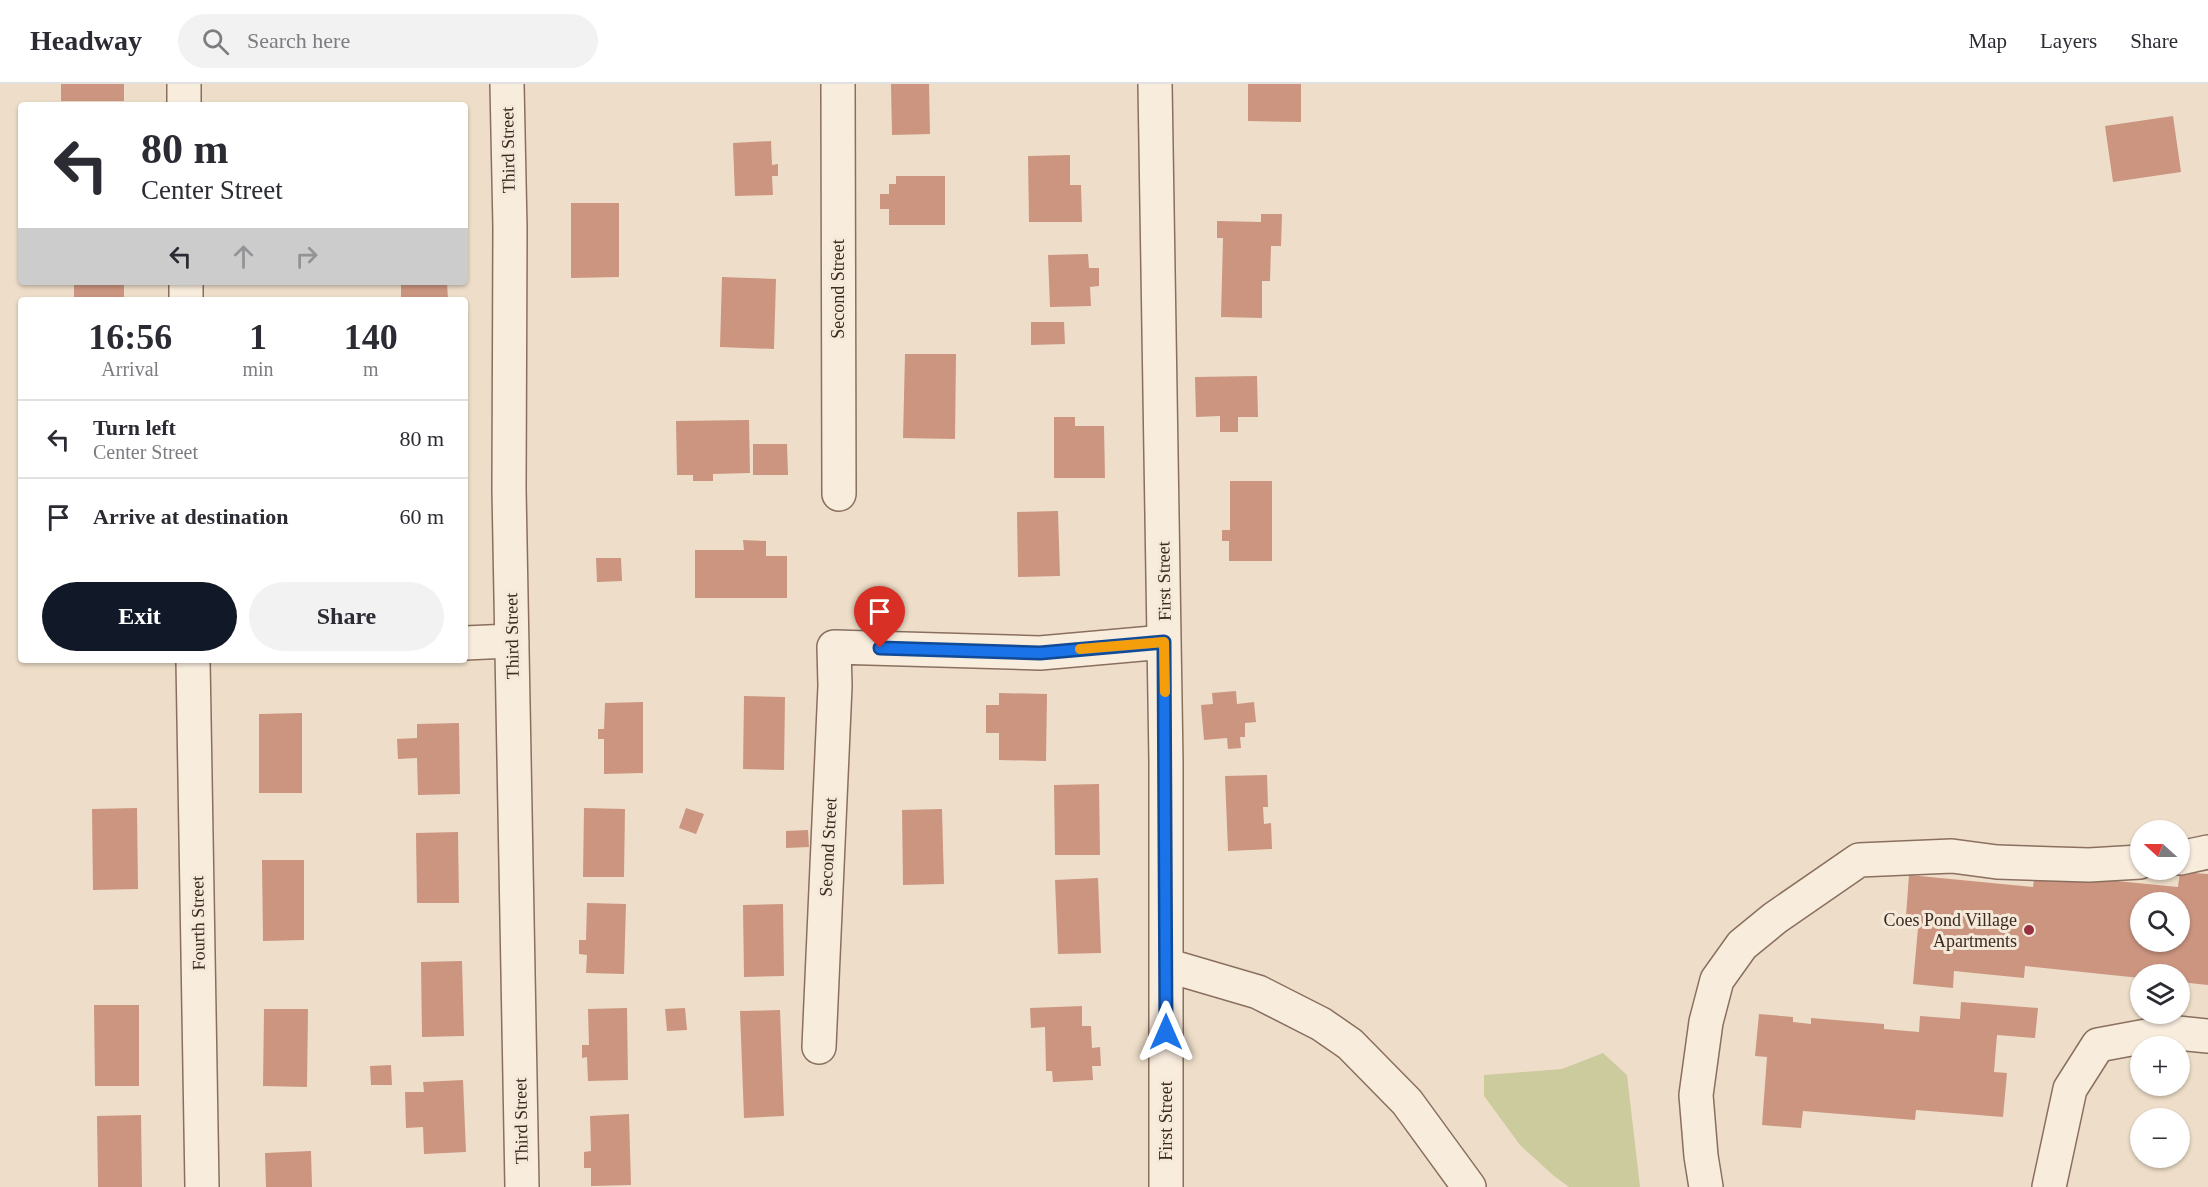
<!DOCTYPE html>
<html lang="en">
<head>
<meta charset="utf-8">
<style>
  body { margin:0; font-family:Georgia,serif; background:#f2f2f3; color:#2b2b33; height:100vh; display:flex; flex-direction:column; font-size:22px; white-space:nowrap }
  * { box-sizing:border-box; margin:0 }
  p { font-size:20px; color:#7c7c81 }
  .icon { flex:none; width:33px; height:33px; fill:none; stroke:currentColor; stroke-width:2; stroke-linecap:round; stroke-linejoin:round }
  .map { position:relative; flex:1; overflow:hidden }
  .details { position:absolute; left:18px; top:213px; width:450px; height:366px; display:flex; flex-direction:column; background:#fff; border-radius:6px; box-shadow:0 2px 4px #0004 }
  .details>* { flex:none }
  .guide { position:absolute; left:18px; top:18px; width:450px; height:183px; border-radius:6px; box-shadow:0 2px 4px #0004; background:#fff; color:#2b2b33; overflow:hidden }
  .needle { width:39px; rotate:291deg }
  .controls { position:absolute; left:2130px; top:736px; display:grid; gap:12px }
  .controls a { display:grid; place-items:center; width:60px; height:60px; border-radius:50%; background:#fff; box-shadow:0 2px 4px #0004; font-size:30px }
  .pin { position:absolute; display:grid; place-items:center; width:51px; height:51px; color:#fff; margin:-62px -26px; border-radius:50% 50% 50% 0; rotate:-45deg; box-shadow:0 0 6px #0007 }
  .pin .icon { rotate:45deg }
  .me { position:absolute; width:66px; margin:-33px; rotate:0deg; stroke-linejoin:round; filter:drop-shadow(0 0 4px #0008) }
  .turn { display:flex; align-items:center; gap:21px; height:126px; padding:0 24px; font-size:27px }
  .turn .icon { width:78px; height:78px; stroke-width:2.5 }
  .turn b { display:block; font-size:42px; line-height:51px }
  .lanes { display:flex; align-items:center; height:57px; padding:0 24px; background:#0003; justify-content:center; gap:30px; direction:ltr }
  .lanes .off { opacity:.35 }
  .eta { display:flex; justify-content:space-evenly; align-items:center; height:102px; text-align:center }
  .eta b { font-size:36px; font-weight:700; line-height:42px }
  .primary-button { display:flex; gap:12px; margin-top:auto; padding:12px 24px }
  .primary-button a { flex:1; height:69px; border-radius:36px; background:#111827; color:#fff; font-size:24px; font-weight:700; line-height:69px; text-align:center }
  .primary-button a+a { background:#f2f2f3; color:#2b2b33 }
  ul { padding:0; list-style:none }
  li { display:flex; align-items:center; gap:18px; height:78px; padding:0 24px; border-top:2px solid #e1e1e2 }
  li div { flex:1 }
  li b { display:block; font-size:22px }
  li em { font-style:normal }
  header { display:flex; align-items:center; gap:36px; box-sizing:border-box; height:84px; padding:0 30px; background:#fff; border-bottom:2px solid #e1e1e2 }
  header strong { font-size:28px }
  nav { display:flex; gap:33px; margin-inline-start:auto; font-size:21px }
  .search { width:420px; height:54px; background:#f2f2f3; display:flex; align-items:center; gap:15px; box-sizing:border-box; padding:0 21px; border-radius:33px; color:#7c7c81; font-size:22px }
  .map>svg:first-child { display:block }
  .green { fill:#cccb9d }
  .building { fill:#cb9580; fill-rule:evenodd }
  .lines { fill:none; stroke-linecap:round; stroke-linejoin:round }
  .minor-casing { stroke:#8a6f5e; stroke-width:36 }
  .minor { stroke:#f8ecdd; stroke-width:33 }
  .route-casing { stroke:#114b97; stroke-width:15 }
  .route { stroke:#1a73e8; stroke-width:10 }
  .slow { stroke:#f59e0b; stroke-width:10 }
  .poi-dot { fill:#97303f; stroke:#f5e9d9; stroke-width:2 }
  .labels { text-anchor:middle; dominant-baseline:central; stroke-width:6; stroke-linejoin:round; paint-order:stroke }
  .street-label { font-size:18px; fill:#3b2a21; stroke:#f5e9d9 }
  .poi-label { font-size:18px; fill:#3b2a21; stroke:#f5e9d9; text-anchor:end }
</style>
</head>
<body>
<header>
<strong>Headway</strong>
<div class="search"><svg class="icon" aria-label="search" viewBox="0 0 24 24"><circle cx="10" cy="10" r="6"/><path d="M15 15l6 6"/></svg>Search here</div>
<nav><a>Map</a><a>Layers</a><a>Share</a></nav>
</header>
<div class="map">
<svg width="2208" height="1103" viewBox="0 0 2208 1103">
  <rect width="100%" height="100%" fill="#eedec9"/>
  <path class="green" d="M1603 969 1627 991 1640 1103H1569L1554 1092 1520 1061 1484 1012V991L1562 985Z"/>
  <path class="building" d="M61 0H124V17H61Z
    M891 0H929L930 50 892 51Z
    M1248 0H1301V38L1248 37Z
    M2173 32 2181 88 2113 98 2105 42Z
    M771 57 772 81 778 80V92H772L773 111 735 112 733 59Z
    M1070 71V101H1081L1082 138H1029L1028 72Z
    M896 92H945V141H889V125H880V110H889V100H896Z
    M571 119H619V193L571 194Z
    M1261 130H1282L1281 162H1271L1270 197H1262V234L1221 233 1223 154H1217V137L1261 138Z
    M1088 170 1089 184H1099V202L1090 203 1091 222 1050 223 1048 171Z
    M722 193 776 195 774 265 720 263Z
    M74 198H124V216H74Z
    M401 198H447L448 216H401Z
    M1031 238H1064L1065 260 1031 261Z
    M905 270H956L955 355 903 354Z
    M1257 292 1258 333H1238V348H1220V332L1196 333 1195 293Z
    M1054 333H1075V342H1104L1105 394H1054Z
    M749 336 750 389 713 390V397H693V391H677L676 337Z
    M753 360H787L788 391H753Z
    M1230 397H1272V477H1229V457H1222V446H1230Z
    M1058 427 1060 492 1018 493 1017 428Z
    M743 456 766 457V472H787V514H695V466H744Z
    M596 474H621L622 497 597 498Z
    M1236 607 1237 620 1254 618 1256 638 1245 639V653H1240L1241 664 1228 665 1227 654 1204 656 1201 621 1213 620 1212 609Z
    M999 609 1047 610 1046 677 999 676V649H986V621H999Z
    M744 612 785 613 784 686 743 685Z
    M643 618V689L604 690V655H598V645H604L605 619Z
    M302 629V709H259V630Z
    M459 639 460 710 418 711 417 674 398 675 397 655 417 654V640Z
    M1267 691 1268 723H1263L1264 740 1271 739 1272 765 1228 767 1225 692Z
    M1099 700 1100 771H1055L1054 701Z
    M137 724 138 805 93 806 92 725Z
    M584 724 625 725 624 793H583Z
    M686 724 704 730 696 750 679 744Z
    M942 725 944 800 903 801 902 726Z
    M808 746 809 763 786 764V747Z
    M458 748 459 819H417L416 749Z
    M262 776H304V856L263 857Z
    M2180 788 2208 790V901L2180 898V891H2140V894L2025 882 2024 894 1954 887 1953 904 1913 900 1919 833 1906 832 1909 791 2033 803 2035 789 2178 803ZM2140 819H2180V858H2140Z
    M1098 794 1101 869 1058 870 1055 796Z
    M587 819 626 820 624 890 586 889 587 871 579 870V856H586Z
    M783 820 784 892 744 893 743 821Z
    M462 877 464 952 422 953 421 878Z
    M1961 918 2038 924 2035 954 1997 951 1994 988 2007 989 2003 1033 1916 1026 1915 1036 1803 1027 1801 1044 1762 1041 1767 973 1755 972 1759 930 1793 933V938L1811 940V934L1884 940V945L1919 948 1920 932 1960 935Z
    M94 921H139V1002H95Z
    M1082 922V942H1091L1092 964 1100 963 1101 982H1092L1093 996 1053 998 1052 987H1046L1045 943 1031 944 1030 924Z
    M627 924 628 996 588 997 587 973 582 974V961H589L588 925Z
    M685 924 687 946 667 947 665 925Z
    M264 925H308L307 1003 263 1002Z
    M780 926 784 1032 744 1034 740 927Z
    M391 981 392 1001H371L370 982Z
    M463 996 466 1068 424 1070 423 1043 406 1044 405 1008H424L423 998Z
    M629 1030 631 1101 591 1102V1084H584V1068L591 1067 590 1032Z
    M141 1031 142 1103H98L97 1032Z
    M311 1067 312 1103H266L265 1069Z"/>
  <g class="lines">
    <g class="minor-casing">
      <path id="minor" d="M184 0V21
        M507 0 510 144 509 405 522 1103
        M838 0 839 410
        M1155 0 1166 678V1103
        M186 198V216
        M465 559 512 557
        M193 576 202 1103
        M2180 774 2208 768
        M1166 881 1258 908 1321 940 1350 960 1407 1018 1469 1103
        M819 963 835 602 834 563 1040 569 1164 558
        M1706 1103 1701 1072 1696 1011 1706 938 1717 896 1742 861 1775 834 1859 776 1952 772 1997 778 2089 781 2140 778
        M2049 1103 2070 1005 2098 961 2168 948 2208 952"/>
    </g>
    <use href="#minor" class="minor"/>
  </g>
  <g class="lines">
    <g class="route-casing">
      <path id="route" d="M880 564 1040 569 1164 558 1166 948"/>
    </g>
    <use href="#route" class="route"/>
    <path class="slow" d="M1080 565 1164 558 1165 608"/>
  </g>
  <circle class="poi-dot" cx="2029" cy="846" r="6"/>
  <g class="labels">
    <g class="street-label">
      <text transform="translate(508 66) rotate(-91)">Third Street</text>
      <text transform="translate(838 205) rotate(-90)">Second Street</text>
      <text transform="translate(1164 497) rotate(-91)">First Street</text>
      <text transform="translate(512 552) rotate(-91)">Third Street</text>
      <text transform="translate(828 763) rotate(-87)">Second Street</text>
      <text transform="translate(198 839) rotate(-91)">Fourth Street</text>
      <text transform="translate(521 1037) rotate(-91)">Third Street</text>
      <text transform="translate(1166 1037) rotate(-90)">First Street</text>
    </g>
    <g class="poi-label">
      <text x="2017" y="836">Coes Pond Village<tspan x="2017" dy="21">Apartments</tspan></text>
    </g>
  </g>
</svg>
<div class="controls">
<a><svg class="needle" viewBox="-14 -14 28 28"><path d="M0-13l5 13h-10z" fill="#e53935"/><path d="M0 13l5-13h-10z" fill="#7c7c81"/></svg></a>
<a><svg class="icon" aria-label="search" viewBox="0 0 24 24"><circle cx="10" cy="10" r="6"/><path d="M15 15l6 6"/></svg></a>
<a><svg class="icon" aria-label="layers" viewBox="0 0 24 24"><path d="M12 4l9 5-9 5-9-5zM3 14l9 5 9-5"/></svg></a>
<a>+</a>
<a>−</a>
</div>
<div class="pin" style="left:880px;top:564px;background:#d93025"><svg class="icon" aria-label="arrive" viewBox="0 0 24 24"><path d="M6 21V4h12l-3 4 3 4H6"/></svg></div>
<svg class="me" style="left:1166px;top:948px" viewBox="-20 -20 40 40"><path d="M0-17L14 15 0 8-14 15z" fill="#1a73e8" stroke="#fff" stroke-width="4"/></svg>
<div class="guide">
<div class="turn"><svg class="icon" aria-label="left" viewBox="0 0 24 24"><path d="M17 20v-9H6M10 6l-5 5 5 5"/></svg><div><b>80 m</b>Center Street</div></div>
<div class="lanes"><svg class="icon" aria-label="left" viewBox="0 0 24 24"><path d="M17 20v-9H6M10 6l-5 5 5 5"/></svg><svg class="icon off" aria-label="ahead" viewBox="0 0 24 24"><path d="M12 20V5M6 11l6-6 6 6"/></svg><svg class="icon off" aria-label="right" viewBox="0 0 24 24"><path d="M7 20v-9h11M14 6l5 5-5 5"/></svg></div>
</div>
<section class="details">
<div class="eta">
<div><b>16:56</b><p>Arrival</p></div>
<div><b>1</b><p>min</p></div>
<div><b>140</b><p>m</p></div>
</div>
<ul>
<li><svg class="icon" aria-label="left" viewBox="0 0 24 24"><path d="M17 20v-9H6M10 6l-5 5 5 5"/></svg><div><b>Turn left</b><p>Center Street</p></div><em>80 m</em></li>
<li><svg class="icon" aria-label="arrive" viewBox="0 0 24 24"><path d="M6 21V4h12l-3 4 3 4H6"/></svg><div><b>Arrive at destination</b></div><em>60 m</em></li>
</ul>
<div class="primary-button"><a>Exit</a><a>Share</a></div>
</section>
</div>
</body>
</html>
